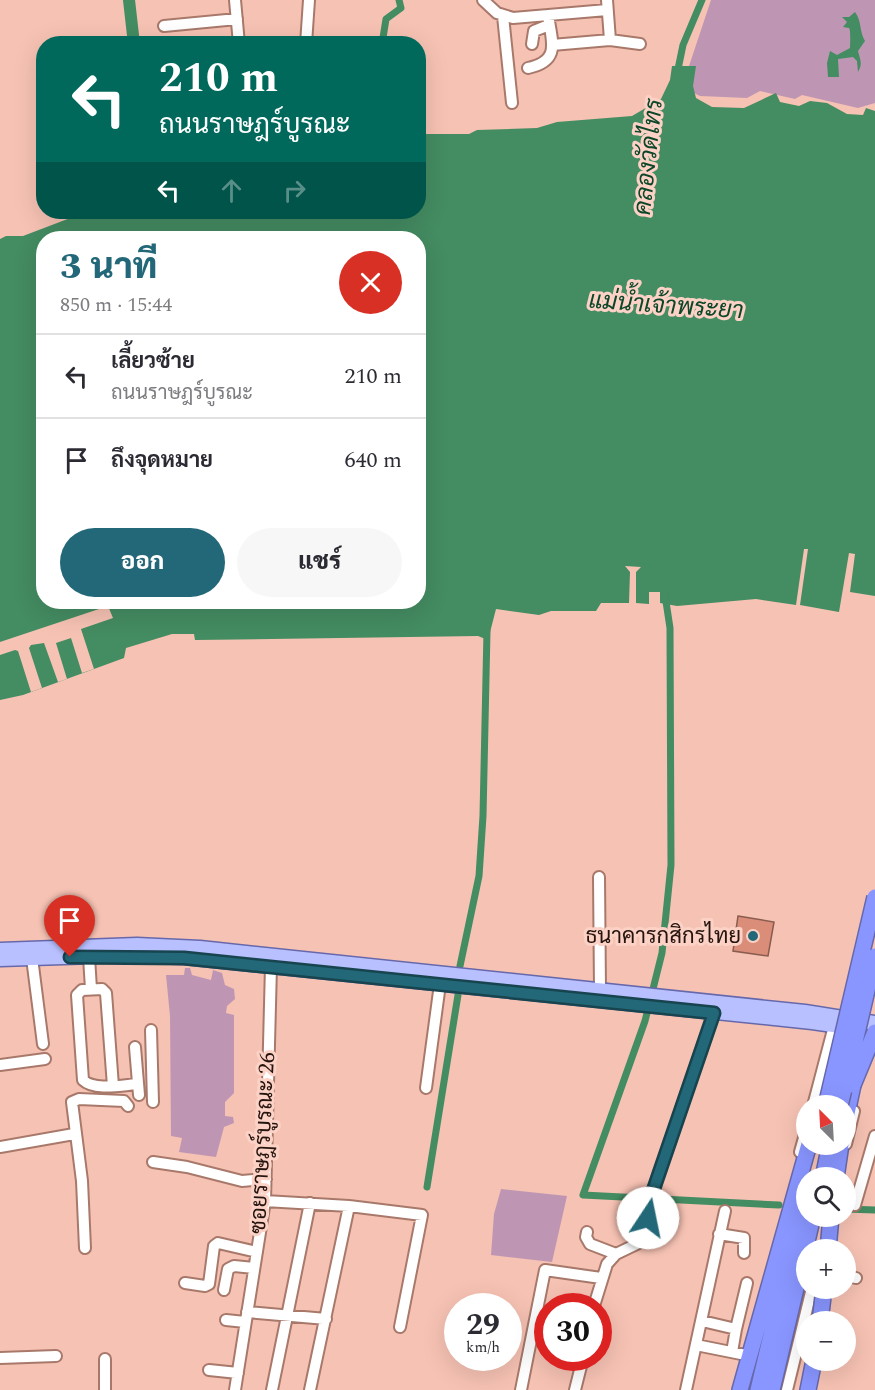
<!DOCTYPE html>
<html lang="th">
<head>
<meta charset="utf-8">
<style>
  body { margin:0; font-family:Spectral,Sarabun,serif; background:#f7f7f7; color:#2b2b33; height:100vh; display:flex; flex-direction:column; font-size:22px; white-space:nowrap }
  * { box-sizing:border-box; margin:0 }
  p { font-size:20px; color:#7c7c81 }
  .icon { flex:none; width:33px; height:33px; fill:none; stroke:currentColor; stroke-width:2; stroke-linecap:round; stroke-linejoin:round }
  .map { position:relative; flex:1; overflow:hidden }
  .panel { position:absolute; left:36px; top:231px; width:390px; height:378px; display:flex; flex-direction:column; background:#fff; border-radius:24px; box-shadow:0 6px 24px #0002 }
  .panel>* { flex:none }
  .banner { position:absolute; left:36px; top:36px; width:390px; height:183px; border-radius:24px; box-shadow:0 6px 24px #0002; background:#00695c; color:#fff; overflow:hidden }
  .needle { width:39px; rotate:336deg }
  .buttons { position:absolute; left:796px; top:1095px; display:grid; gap:12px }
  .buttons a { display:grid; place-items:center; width:60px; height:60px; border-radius:50%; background:#fff; box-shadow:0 6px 24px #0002; font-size:30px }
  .speed { position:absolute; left:444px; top:1293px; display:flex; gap:12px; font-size:30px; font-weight:700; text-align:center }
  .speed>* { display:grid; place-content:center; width:78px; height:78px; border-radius:50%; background:#fff; box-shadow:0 6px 24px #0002; line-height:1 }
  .speed small { font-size:15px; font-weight:400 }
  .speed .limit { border:9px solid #d22; background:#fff; color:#111 }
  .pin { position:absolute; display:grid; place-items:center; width:51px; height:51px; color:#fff; margin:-62px -26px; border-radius:50% 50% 50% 0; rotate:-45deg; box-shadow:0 0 6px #0007 }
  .pin .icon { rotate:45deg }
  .me { position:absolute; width:66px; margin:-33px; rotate:11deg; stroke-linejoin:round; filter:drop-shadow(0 0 4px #0008) }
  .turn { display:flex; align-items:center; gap:21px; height:126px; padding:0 24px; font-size:27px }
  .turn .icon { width:78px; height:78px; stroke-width:2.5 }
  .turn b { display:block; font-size:42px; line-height:51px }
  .lanes { display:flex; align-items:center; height:57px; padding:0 24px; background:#0003; justify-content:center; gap:30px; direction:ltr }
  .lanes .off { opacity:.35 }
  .round { display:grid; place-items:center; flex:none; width:63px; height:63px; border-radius:32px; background:#f7f7f7 }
  .summary { display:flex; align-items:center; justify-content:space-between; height:102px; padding:0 24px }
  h1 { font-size:36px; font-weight:800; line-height:45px; color:#236878 }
  .action { display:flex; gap:12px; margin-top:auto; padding:12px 24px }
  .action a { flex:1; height:69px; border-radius:36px; background:#236878; color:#fff; font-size:24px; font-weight:800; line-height:69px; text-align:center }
  .action a+a { background:#f7f7f7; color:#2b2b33 }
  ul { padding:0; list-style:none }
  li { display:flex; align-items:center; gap:18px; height:84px; padding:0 24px; border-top:2px solid #e1e1e2 }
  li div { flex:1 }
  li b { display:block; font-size:22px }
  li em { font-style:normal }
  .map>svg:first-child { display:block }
  .green { fill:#be96b3 }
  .water { fill:#448c62; fill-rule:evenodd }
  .pier { fill:#f6c2b3 }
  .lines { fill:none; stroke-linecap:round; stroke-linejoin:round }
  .canal { stroke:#448c62; stroke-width:7 }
  .river { stroke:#448c62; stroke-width:12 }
  .building { fill:#da8e79; stroke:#895c4f; stroke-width:1.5 }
  .minor-casing { stroke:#a8796b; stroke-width:14 }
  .major-casing { stroke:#6668ab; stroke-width:15 }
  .highway-casing { stroke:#6668ab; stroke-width:18 }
  .minor { stroke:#fff; stroke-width:10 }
  .major { stroke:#b8c0ff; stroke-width:12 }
  .highway { stroke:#8996ff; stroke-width:15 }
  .highway-bridge-casing { stroke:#6668ab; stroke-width:18; stroke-linecap:butt }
  .highway-bridge { stroke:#8996ff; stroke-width:15 }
  .route-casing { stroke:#17444e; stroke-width:15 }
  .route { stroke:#236878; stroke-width:10 }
  .poi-dot { fill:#236878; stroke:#fcd2c6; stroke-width:2 }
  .labels { text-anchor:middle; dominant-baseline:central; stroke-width:6; stroke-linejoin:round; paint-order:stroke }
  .poi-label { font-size:22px; fill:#26140e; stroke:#fcd2c6; text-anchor:end }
  .street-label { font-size:22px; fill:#26140e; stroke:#fcd2c6 }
  .water-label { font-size:24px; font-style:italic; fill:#0c4629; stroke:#fcd2c6 }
</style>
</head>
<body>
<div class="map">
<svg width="875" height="1390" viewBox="0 0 875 1390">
  <rect width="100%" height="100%" fill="#f6c2b3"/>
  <path class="green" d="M711 0H875V103L858 108 802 95 795 99 760 91 747 98 700 96 692 92 688 69Z
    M185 968H190L192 975 211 980 213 970 222 973 225 985 234 989 235 999 227 1006 226 1013 234 1015V1093L225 1102V1116L233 1117 234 1123 224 1127 216 1157 179 1152 182 1138 171 1136 170 1016 166 975H184Z
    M501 1189 567 1196 552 1262 491 1255 494 1214Z"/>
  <path class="water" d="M855 12C862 21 859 31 865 41L858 51C860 59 863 64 858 72L857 61 853 57 838 59 839 77H828L827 63 830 51 837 55 850 48C850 45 851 30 849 28L843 27 847 22 842 17H849Z
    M672 66H696L693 86 696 98 712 107 744 108 776 93 780 102 799 106 810 101 827 103 847 114 863 115 866 108 875 111V596L850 592 855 554 849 553 839 612 800 605 808 549H804L796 605 756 599 677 606 660 603V592H649V604L636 603V572L641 567 625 566 630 572 629 603H601L596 611H551L539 615 496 609 488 640 478 636 195 640 194 634H172L126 648 124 658 23 695 0 700V239L6 236H23L86 212H418L419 134H469L477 130 537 128 557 122 632 116 661 99 670 80ZM44 238H418V602H44Z"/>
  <path class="pier" d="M108 606 113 618 81 629 94 669 82 673 71 638 56 643 67 679 58 682 44 643 31 645 29 648 42 688 31 692 18 651 15 650 0 655V642Z"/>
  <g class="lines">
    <path class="canal" d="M382 44 386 19 401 8 399 0
      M677 74 683 45 702 0
      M665 595 670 628 671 865 662 953 645 1021 583 1195 779 1205
      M460 966 479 876 483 816 487 631
      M427 1187 458 995
      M846 1209 875 1210"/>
    <path class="river" d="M129 0 134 44"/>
  </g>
  <path class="building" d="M738 916 774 922 768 956 733 951Z"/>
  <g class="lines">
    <g class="minor-casing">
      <path id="minor" d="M235 0 239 44
        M483 0 497 13 513 18 607 10
        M607 0 610 40
        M503 16 512 103
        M164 26 237 19
        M306 44 309 0
        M532 44 534 31 549 25
        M552 45 610 40 640 44
        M528 68C561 61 552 42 548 15
        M599 877 600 990
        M89 957 91 989
        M32 958 43 1044
        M151 1030 153 1102
        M135 1047 139 1095
        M0 1065 45 1059
        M113 1086 106 993 102 989 82 990 77 995 83 1080C94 1091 123 1085 138 1084
        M426 1088 440 984
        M813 1106 834 1026
        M846 1144 854 1111
        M0 1147 74 1134
        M800 1152 807 1127
        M153 1162 187 1167 242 1181 266 1179
        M265 1201 349 1206 422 1215 400 1327
        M855 1205 875 1136
        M587 1232 586 1237 590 1244 616 1254
        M719 1234 744 1238V1253
        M85 1248 82 1181 72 1102 79 1099 124 1101 128 1106
        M846 1276 856 1278
        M185 1283 205 1286 209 1284 214 1246 218 1243 257 1252
        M224 1290 228 1269 234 1266 254 1268
        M594 1306 607 1264 616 1254 641 1242 646 1234 653 1191 714 1013
        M247 1312 326 1319
        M226 1320 245 1322
        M702 1321 736 1329 747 1283
        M696 1345 746 1355
        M732 1352 736 1329
        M0 1358 56 1356
        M105 1359V1390
        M209 1370 238 1373
        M235 1390 265 1201 271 966
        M272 1390 310 1203
        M310 1390 349 1206
        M521 1390 545 1270 601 1278
        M575 1390 583 1358
        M686 1390 725 1211
        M787 1390 812 1288"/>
    </g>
    <g class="major-casing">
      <path id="major" d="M0 949 137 944 200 947 805 1011 875 1022
        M0 960 127 956 184 958 812 1023 875 1032"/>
    </g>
    <g class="highway-casing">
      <path id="highway" d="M846 1118 853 1085
        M823 1178 830 1144
        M836 1178 841 1144
        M828 1250 831 1216
        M740 1390 809 1144
        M758 1390 806 1189
        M772 1390 813 1216
        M808 1390 814 1360"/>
    </g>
    <use href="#minor" class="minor"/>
    <use href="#major" class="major"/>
    <use href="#highway" class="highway"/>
    <g class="highway-bridge-casing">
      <path id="highway-bridge" d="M853 1085 875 1032
        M826 1106 875 897
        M840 1106 875 956
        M820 1322 824 1288"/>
    </g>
    <use href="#highway-bridge" class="highway-bridge"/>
  </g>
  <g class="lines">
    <g class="route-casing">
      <path id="route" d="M70 957 184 958 714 1013 653 1191 648 1218"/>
    </g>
    <use href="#route" class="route"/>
  </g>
  <circle class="poi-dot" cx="753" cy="936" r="6"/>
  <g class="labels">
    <g class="poi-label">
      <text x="741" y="936">ธนาคารกสิกรไทย</text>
    </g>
    <g class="street-label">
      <text transform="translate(263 1143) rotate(-87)">ซอยราษฎร์บูรณะ 26</text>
    </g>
    <g class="water-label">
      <text transform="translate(649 157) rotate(-84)">คลองวัดไทร</text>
      <text transform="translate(666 306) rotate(4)">แม่น้ำเจ้าพระยา</text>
    </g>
  </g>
</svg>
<div class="buttons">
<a><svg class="needle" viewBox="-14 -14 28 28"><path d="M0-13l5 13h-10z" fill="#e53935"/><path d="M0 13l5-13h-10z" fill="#7c7c81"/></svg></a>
<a><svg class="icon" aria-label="search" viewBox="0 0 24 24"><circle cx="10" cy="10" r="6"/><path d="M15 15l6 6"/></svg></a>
<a>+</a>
<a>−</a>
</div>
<div class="speed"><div>29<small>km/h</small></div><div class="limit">30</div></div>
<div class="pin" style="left:70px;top:957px;background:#d93025"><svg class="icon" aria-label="arrive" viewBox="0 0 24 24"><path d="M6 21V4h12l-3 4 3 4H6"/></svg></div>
<svg class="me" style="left:648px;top:1218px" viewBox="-20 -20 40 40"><circle r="19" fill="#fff"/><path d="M0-13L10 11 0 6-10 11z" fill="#236878"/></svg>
<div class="banner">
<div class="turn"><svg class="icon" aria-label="left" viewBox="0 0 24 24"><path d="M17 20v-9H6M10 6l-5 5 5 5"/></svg><div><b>210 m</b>ถนนราษฎร์บูรณะ</div></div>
<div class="lanes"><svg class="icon" aria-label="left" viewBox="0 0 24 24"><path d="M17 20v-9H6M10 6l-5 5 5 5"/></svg><svg class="icon off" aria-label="ahead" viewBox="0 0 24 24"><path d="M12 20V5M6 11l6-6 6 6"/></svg><svg class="icon off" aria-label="right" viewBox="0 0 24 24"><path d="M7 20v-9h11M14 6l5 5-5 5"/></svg></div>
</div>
<section class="panel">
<div class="summary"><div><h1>3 นาที</h1><p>850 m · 15:44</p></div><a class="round" style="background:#d93025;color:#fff"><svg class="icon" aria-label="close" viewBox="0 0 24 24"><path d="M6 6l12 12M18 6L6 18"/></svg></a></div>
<ul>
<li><svg class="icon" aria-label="left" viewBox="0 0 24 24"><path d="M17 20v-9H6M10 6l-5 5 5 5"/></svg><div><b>เลี้ยวซ้าย</b><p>ถนนราษฎร์บูรณะ</p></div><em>210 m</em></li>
<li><svg class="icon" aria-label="arrive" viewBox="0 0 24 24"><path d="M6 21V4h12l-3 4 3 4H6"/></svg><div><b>ถึงจุดหมาย</b></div><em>640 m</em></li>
</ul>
<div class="action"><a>ออก</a><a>แชร์</a></div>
</section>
</div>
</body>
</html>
